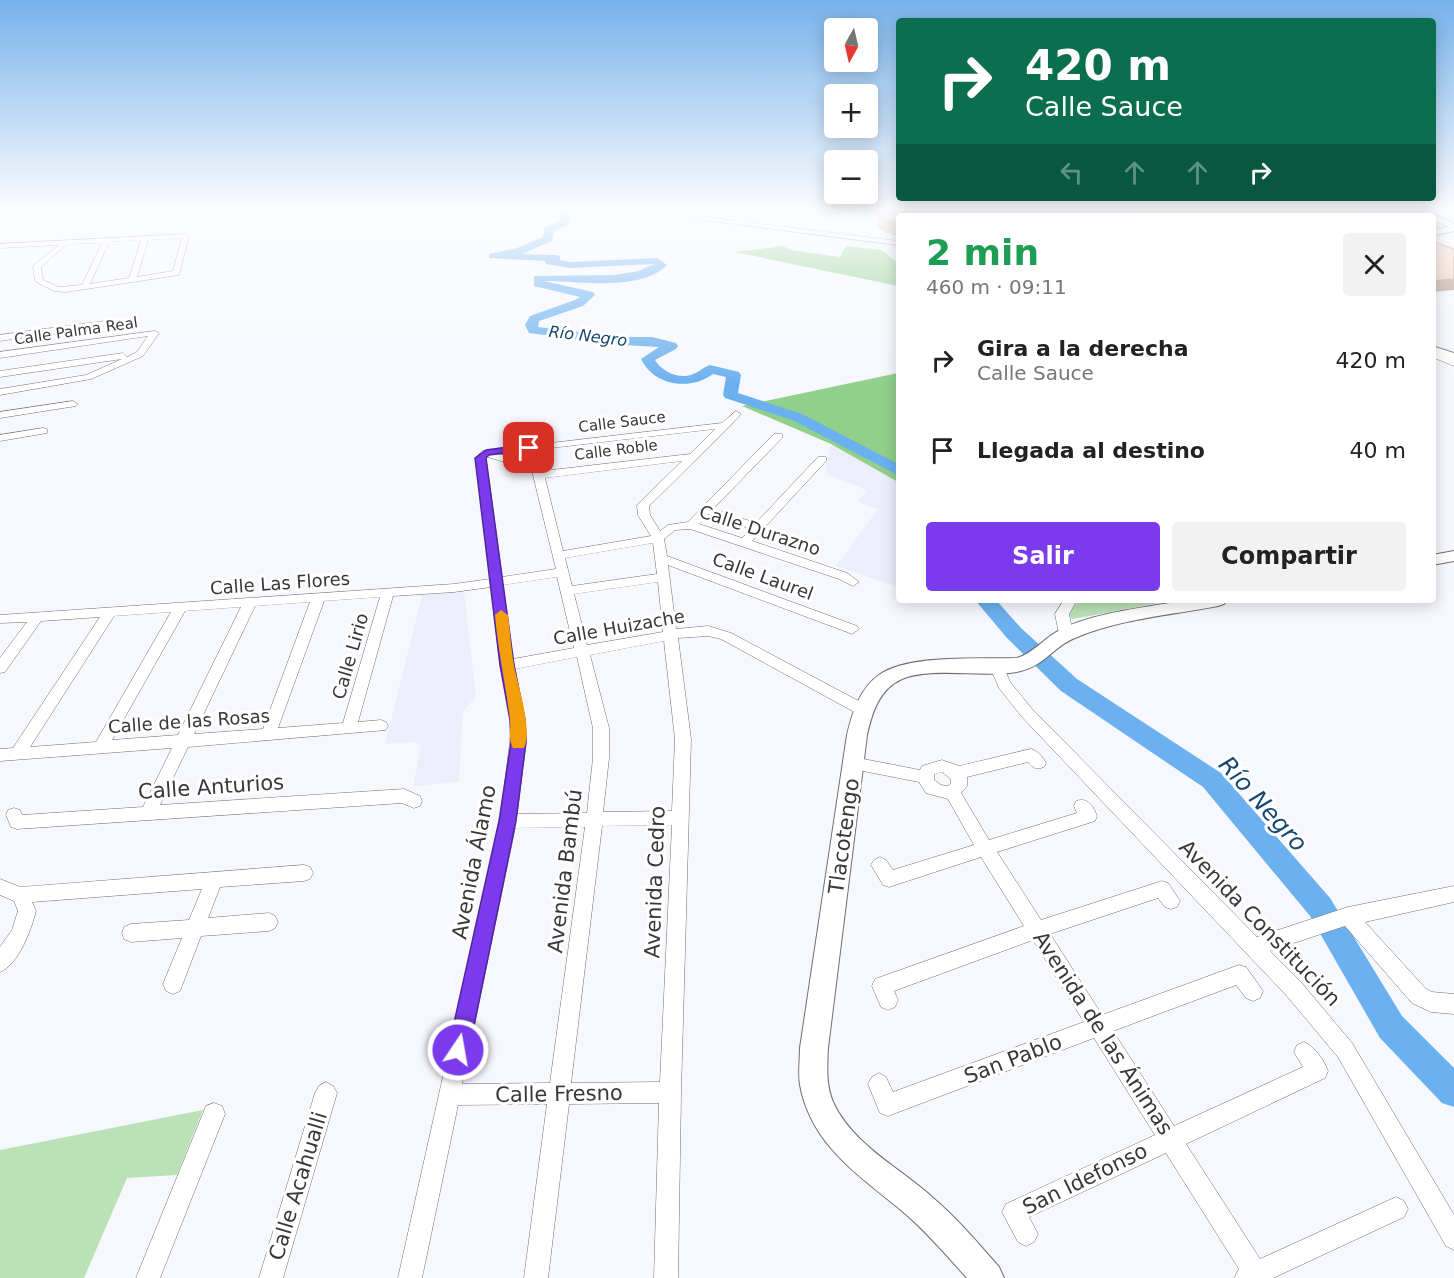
<!DOCTYPE html>
<html lang="es">
<head>
<meta charset="utf-8">
<style>
  body { margin:0; font-family:"DejaVu Sans",sans-serif; background:#f2f2f2; color:#222; height:100vh; display:flex; flex-direction:column; font-size:22px; white-space:nowrap }
  * { box-sizing:border-box; margin:0 }
  p { font-size:20px; color:#767676 }
  .icon { flex:none; width:33px; height:33px; fill:none; stroke:currentColor; stroke-width:2; stroke-linecap:round; stroke-linejoin:round }
  .map { position:relative; flex:1; overflow:hidden }
  .side { position:absolute; left:896px; top:213px; width:540px; height:390px; display:flex; flex-direction:column; background:#fff; border-radius:6px; box-shadow:0 3px 15px #0003 }
  .side>* { flex:none }
  .hud { position:absolute; left:896px; top:18px; width:540px; height:183px; border-radius:6px; box-shadow:0 3px 15px #0003; background:#0b6e4f; color:#fff; overflow:hidden }
  .needle { width:39px; rotate:188deg }
  .tools { position:absolute; left:824px; top:18px; display:grid; gap:12px }
  .tools a { display:grid; place-items:center; width:54px; height:54px; border-radius:6px; background:#fff; box-shadow:0 3px 15px #0003; font-size:30px }
  .pin { position:absolute; display:grid; place-items:center; width:51px; height:51px; color:#fff; margin:-26px; border-radius:12px; box-shadow:0 3px 9px #0006 }
  .me { position:absolute; width:66px; margin:-33px; rotate:12deg; stroke-linejoin:round; filter:drop-shadow(0 0 4px #0008) }
  .turn { display:flex; align-items:center; gap:21px; height:126px; padding:0 30px; font-size:27px }
  .turn .icon { width:78px; height:78px; stroke-width:2.5 }
  .turn b { display:block; font-size:42px; line-height:51px }
  .lanes { display:flex; align-items:center; height:57px; padding:0 30px; background:#0003; justify-content:center; gap:30px; direction:ltr }
  .lanes .off { opacity:.35 }
  .round { display:grid; place-items:center; flex:none; width:63px; height:63px; border-radius:6px; background:#f2f2f2 }
  .headline { display:flex; align-items:center; justify-content:space-between; height:102px; padding:0 30px }
  h1 { font-size:36px; font-weight:600; line-height:45px; color:#1e9e55 }
  .cta { display:flex; gap:12px; margin-top:auto; padding:12px 30px }
  .cta a { flex:1; height:69px; border-radius:6px; background:#7c3aed; color:#fff; font-size:24px; font-weight:600; line-height:69px; text-align:center }
  .cta a+a { background:#f2f2f2; color:#222 }
  ul { padding:0; list-style:none }
  li { display:flex; align-items:center; gap:18px; height:90px; padding:0 30px }
  li div { flex:1 }
  li b { display:block; font-size:22px }
  li em { font-style:normal }
  .map>svg:first-child { display:block }
  .built { fill:#edeefc }
  .green { fill:#bae2b6 }
  .forest { fill:#90d08b }
  .lines { fill:none; stroke-linecap:round; stroke-linejoin:round }
  .river { fill:#6bb0ef; fill-rule:evenodd }
  .minor-casing { stroke:#6e6f74; stroke-width:1 }
  .tertiary-casing { stroke:#6e6f74; stroke-width:2 }
  .primary-casing { stroke:#6e6f74; stroke-width:2 }
  .motorway-casing { stroke:#6e6f74; stroke-width:1 }
  .minor { fill:#fff; fill-rule:evenodd }
  .tertiary { fill:#fff; fill-rule:evenodd }
  .primary { fill:#fff; fill-rule:evenodd }
  .motorway { fill:#fff; fill-rule:evenodd }
  .wall { fill:#d4a990 }
  .shaded-wall { fill:#ad8a76 }
  .building { fill:#f7c5a8; stroke:#ad8a76; stroke-width:1.5 }
  .route { fill:#7c3aed; stroke:#51269a; stroke-width:1.5 }
  .slow { fill:#f59e0b }
  .labels { text-anchor:middle; dominant-baseline:central; stroke-width:6; stroke-linejoin:round; paint-order:stroke }
  .far-street-label { font-size:15px; fill:#37383a; stroke:#fff }
  .far-water-label { font-size:16px; font-style:italic; fill:#154871; stroke:#fff }
  .street-label { font-size:18px; fill:#37383a; stroke:#fff }
  .near-street-label { font-size:21px; fill:#37383a; stroke:#fff }
  .near-water-label { font-size:24px; font-style:italic; fill:#154871; stroke:#fff }
</style>
</head>
<body>
<div class="map">
<svg width="1454" height="1278" viewBox="0 0 1454 1278">
  <rect width="100%" height="100%" fill="#f7f8fe"/>
  <path class="built" d="M831 444 898 482V587L836 566 878 509 858 502 867 490 825 474Z
    M464 591 476 697 463 711 459 782 413 786 421 746 414 742 385 744 422 595Z"/>
  <path class="green" d="M1078 600H1174L1073 619 1067 616Z
    M203 1110 177 1175 127 1178 84 1278H0V1150Z"/>
  <path class="forest" d="M1155 207H1339L1350 208 1368 216H1135Z
    M783 246 791 250 840 257 846 246 882 250 898 263V286L735 252Z
    M898 373V482L831 444 742 406Z"/>
  <g class="lines">
    <path class="river" d="M558 207H568L566 209 570 222 569 224 554 231 552 241 522 254 556 255 560 256V260L570 262 657 258 667 265C641 292 577 281 544 281L593 292 595 295 583 306 539 321 538 327 624 337H652L676 343 678 346 676 349 655 360C662 372 680 380 693 374 700 372 703 367 710 365L739 372 741 375 738 393 802 414 898 464V475L792 420 725 398 723 395 726 377 713 374C690 391 654 386 641 359L659 347 624 345 529 333 525 325 530 316 575 300 580 297 534 286V276L614 275 639 271 654 264 570 268 546 264 545 261 489 258V254L517 248 543 237 545 227 560 221Z
      M975 600H996L1021 628 1077 679 1221 773 1330 898 1402 1016 1454 1068V1107L1442 1103 1380 1038 1310 916 1203 787 1061 691 1007 638Z"/>
    <g class="minor-casing">
      <path id="minor" d="M603 207H621L699 217 711 207H718L706 217 898 241V245Z
        M758 207 850 210 1096 207 1099 209 1096 211 850 214Z
        M186 234 189 236 179 275 66 292 54 291 35 281 33 266 59 245 0 248V244ZM182 238 173 271 137 277 148 240ZM141 240 129 278 90 284 109 242ZM102 243 82 285 59 287 43 280 41 267 67 244Z
        M105 321H108V325L0 341V335Z
        M155 331 159 333 143 356 91 379 0 395V389L86 375 122 359 0 377V371L123 353 127 357 137 352 148 336 0 358V352Z
        M1432 352 1454 360V366L1432 357Z
        M73 401 78 404 76 406 0 418V412Z
        M736 411 741 414 729 427 649 506 650 515 660 531 668 525 688 522 774 434H782V438L713 509 756 523 818 457H826V461L752 541 847 573 859 582 853 586 839 579 690 529 675 530 664 539 667 556 857 626 859 629 852 634 847 632 668 565 676 629 708 626 731 633 868 706 870 710 868 714H858L721 639 708 636 678 638 691 739 681 1092 678 1278H654L659 1103 569 1104 548 1278H524L547 1104 458 1105 422 1278H398L500 821 510 742 511 720 500 665 491 587 454 592 393 596 358 722 381 720 386 722 388 726 386 730 188 747 160 805 404 789 420 796 422 801 420 806 414 808 402 803 17 829 11 827 6 815 8 810 14 808 20 810 22 815 143 807 172 748 0 761V749L13 748 100 617 41 621 5 672 0 673V658L27 622 0 623V615L454 584 490 579 476 458 482 451 722 423ZM715 429 690 454 543 471 541 467 500 454ZM488 457 532 471 556 569 502 577 486 459ZM682 461 637 505 638 515 651 536 563 551 545 478ZM708 514 751 529 742 538 699 524ZM653 543 657 574 572 586 565 558ZM557 577 574 648 513 659 503 585ZM658 582 663 632 587 645 574 594ZM380 597 343 723 278 728 324 601ZM310 602 263 729 194 734 255 606ZM241 607 178 735 112 740 185 611ZM171 612 96 742 30 747 114 616ZM664 641 675 739 672 811 603 812 609 758V728L590 655ZM577 657 593 728V758L587 813 517 814 526 742 525 720 515 669ZM672 825 660 1082 571 1083 602 826ZM585 827 550 1083 462 1084 515 828Z
        M43 428 47 429V433L0 441V435Z
        M1064 600H1077L1069 614 1073 634 1066 639 1059 634 1055 614Z
        M997 662 1002 663 1010 682 1032 709 1257 937 1348 907 1454 886V902L1365 922 1426 989 1432 992 1454 994V1014L1431 1012 1412 1003 1345 926 1270 951 1300 981 1352 1043 1454 1215V1250L1446 1246 1338 1057 1286 995 1022 717 999 688 990 667 992 663Z
        M1031 749C1038 751 1042 756 1046 763L1044 767C1036 770 1033 768 1028 762L967 777V786L961 793 989 840 1077 813 1074 806 1076 801C1088 797 1093 806 1097 816L1095 821 997 852 1041 920 1162 881 1168 883 1180 901 1177 907 1171 909 1165 907 1158 898 1050 934 1102 1015 1239 965 1246 967 1263 991 1260 998 1253 1001 1246 998 1236 985 1113 1031 1174 1126 1303 1067 1294 1052 1297 1045 1304 1042C1315 1047 1324 1060 1328 1071L1325 1078 1186 1144 1260 1259 1396 1197 1404 1201 1408 1209 1404 1217 1273 1278H1234L1239 1269 1166 1153 1029 1217 1038 1234 1034 1242 1026 1246 1018 1242 1002 1212 1006 1204 1155 1135 1094 1038 888 1116 880 1113 868 1084 872 1077 879 1073 886 1077 893 1092 1084 1022 1033 940 894 991 898 1000 895 1007 888 1010 881 1007 872 986 875 979 1024 926 981 857 889 887 883 885 871 865 874 860 880 857 886 860 893 870 974 845 948 799 926 793 919 782 853 769 847 767 845 763 847 759 853 757 920 770 922 766 942 760 959 766ZM942 772 951 779V783L948 786 941 785 934 780V774Z
        M304 865 310 867 313 873 310 879 304 881 220 887 208 918 269 913 275 916 278 922 275 928 269 931 201 936 180 991 173 994 166 991 163 984 182 938 131 942 124 939 122 933 124 927 131 924 189 920 202 889 32 902 36 911C31 930 19 964 0 972V947L12 930 18 911 14 901 0 895V879L20 887Z
        M326 1082 333 1086 337 1093 283 1278H259L315 1093 319 1086Z
        M214 1103 222 1106 225 1114 160 1278H136L206 1106Z"/>
    </g>
    <g class="tertiary-casing">
      <path id="tertiary" d="M1401 207C1420 207 1437 214 1454 224V231L1432 236V230L1448 227 1432 219V216H1424Z
        M1454 551V561L1432 565V555Z
        M1188 600H1227L1224 604 1218 606C1171 615 1119 619 1075 638 1054 646 1045 665 1021 671 988 679 933 666 902 679 879 689 872 713 867 735L828 1048C827 1067 826 1085 833 1102 852 1144 900 1168 932 1197 957 1218 978 1243 999 1267L1004 1278H967C946 1255 926 1231 902 1211 859 1175 811 1145 800 1085 798 1073 800 1060 800 1048L847 735C852 713 860 688 879 675 908 654 982 659 1017 658 1034 653 1044 638 1060 630 1093 612 1150 607 1188 600Z"/>
    </g>
    <g class="primary-casing">
      <path id="primary" d="M1085 207H1099L1116 216H1102Z
        M1432 346 1454 353V362L1432 355Z"/>
    </g>
    <g class="motorway-casing">
      <path id="motorway" d="M950 207H1059L1053 211H956Z
        M1101 208H1135L1141 212 1135 216 1097 215 1095 212Z"/>
    </g>
    <use href="#minor" class="minor"/>
    <use href="#tertiary" class="tertiary"/>
    <use href="#primary" class="primary"/>
    <use href="#motorway" class="motorway"/>
  </g>
  <path class="wall" d="M878 214 898 216V237L877 228Z"/>
  <path class="shaded-wall" d="M1454 279V290L1432 292V281Z"/>
  <path class="building" d="M888 211 902 212 912 216H898V225L878 217V214Z
    M1437 243 1454 249V279L1432 281V244Z"/>
  <linearGradient id="sky" x2="0" y2="1"><stop stop-color="#76b2eb"/><stop offset="0.54" stop-color="#fbfcff"/><stop offset="1" stop-color="#fbfcff" stop-opacity="0"/></linearGradient>
  <rect width="1454" height="386" fill="url(#sky)"/>
  <path class="route" d="M529 444 535 448 533 450 489 455 486 458 514 665 525 720 526 742 516 821 469 1050 466 1057 458 1060 451 1057 448 1050 499 821 511 742 510 720 500 665 475 458 486 450Z"/>
  <path class="slow" d="M501 610 508 615C510 632 511 649 514 666 518 685 533 731 524 748H513C508 739 511 729 510 720 506 685 498 650 495 615Z"/>
  <g class="labels">
    <g class="far-street-label">
      <text transform="translate(76 331) rotate(-8)">Calle Palma Real</text>
      <text transform="translate(622 422) rotate(-7)">Calle Sauce</text>
      <text transform="translate(616 450) rotate(-7)">Calle Roble</text>
    </g>
    <g class="far-water-label">
      <text transform="translate(588 336) rotate(7)">Río Negro</text>
    </g>
    <g class="street-label">
      <text transform="translate(760 530) rotate(18)">Calle Durazno</text>
      <text transform="translate(763 576) rotate(20)">Calle Laurel</text>
      <text transform="translate(280 583) rotate(-4)">Calle Las Flores</text>
      <text transform="translate(619 627) rotate(-10)">Calle Huizache</text>
      <text transform="translate(350 656) rotate(-74)">Calle Lirio</text>
      <text transform="translate(189 721) rotate(-4)">Calle de las Rosas</text>
    </g>
    <g class="near-street-label">
      <text transform="translate(211 787) rotate(-4)">Calle Anturios</text>
      <text transform="translate(844 836) rotate(-82)">Tlacotengo</text>
      <text transform="translate(474 862) rotate(-79)">Avenida Álamo</text>
      <text transform="translate(565 871) rotate(-83)">Avenida Bambú</text>
      <text transform="translate(655 882) rotate(-88)">Avenida Cedro</text>
      <text transform="translate(1260 923) rotate(46)">Avenida Constitución</text>
      <text transform="translate(1103 1033) rotate(57)">Avenida de las Ánimas</text>
      <text transform="translate(1013 1059) rotate(-21)">San Pablo</text>
      <text transform="translate(559 1094) rotate(-1)">Calle Fresno</text>
      <text transform="translate(1085 1179) rotate(-26)">San Idefonso</text>
      <text transform="translate(298 1186) rotate(-73)">Calle Acahualli</text>
    </g>
    <g class="near-water-label">
      <text transform="translate(1263 804) rotate(48)">Río Negro</text>
    </g>
  </g>
</svg>
<div class="tools">
<a><svg class="needle" viewBox="-14 -14 28 28"><path d="M0-13l5 13h-10z" fill="#e53935"/><path d="M0 13l5-13h-10z" fill="#767676"/></svg></a>
<a>+</a>
<a>−</a>
</div>
<div class="pin" style="left:529px;top:448px;background:#d93025"><svg class="icon" aria-label="arrive" viewBox="0 0 24 24"><path d="M6 21V4h12l-3 4 3 4H6"/></svg></div>
<svg class="me" style="left:458px;top:1050px" viewBox="-20 -20 40 40"><circle r="17" fill="#7c3aed" stroke="#fff" stroke-width="3"/><path d="M0-11L8 9 0 5-8 9z" fill="#fff"/></svg>
<div class="hud">
<div class="turn"><svg class="icon" aria-label="right" viewBox="0 0 24 24"><path d="M7 20v-9h11M14 6l5 5-5 5"/></svg><div><b>420 m</b>Calle Sauce</div></div>
<div class="lanes"><svg class="icon off" aria-label="left" viewBox="0 0 24 24"><path d="M17 20v-9H6M10 6l-5 5 5 5"/></svg><svg class="icon off" aria-label="ahead" viewBox="0 0 24 24"><path d="M12 20V5M6 11l6-6 6 6"/></svg><svg class="icon off" aria-label="ahead" viewBox="0 0 24 24"><path d="M12 20V5M6 11l6-6 6 6"/></svg><svg class="icon" aria-label="right" viewBox="0 0 24 24"><path d="M7 20v-9h11M14 6l5 5-5 5"/></svg></div>
</div>
<section class="side">
<div class="headline"><div><h1>2 min</h1><p>460 m · 09:11</p></div><a class="round"><svg class="icon" aria-label="close" viewBox="0 0 24 24"><path d="M6 6l12 12M18 6L6 18"/></svg></a></div>
<ul>
<li><svg class="icon" aria-label="right" viewBox="0 0 24 24"><path d="M7 20v-9h11M14 6l5 5-5 5"/></svg><div><b>Gira a la derecha</b><p>Calle Sauce</p></div><em>420 m</em></li>
<li><svg class="icon" aria-label="arrive" viewBox="0 0 24 24"><path d="M6 21V4h12l-3 4 3 4H6"/></svg><div><b>Llegada al destino</b></div><em>40 m</em></li>
</ul>
<div class="cta"><a>Salir</a><a>Compartir</a></div>
</section>
</div>
</body>
</html>
